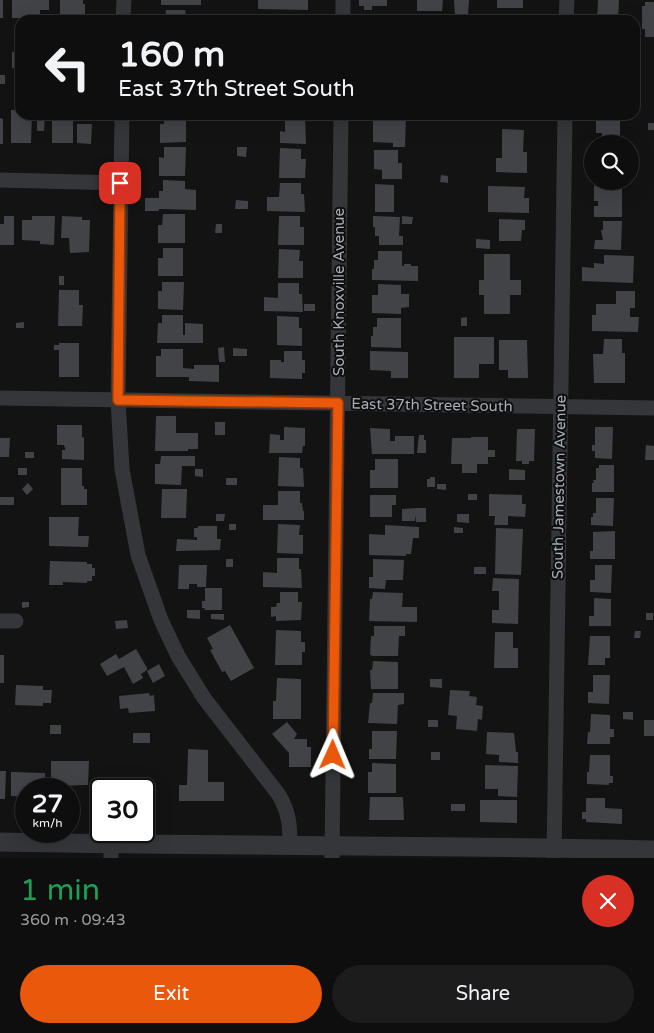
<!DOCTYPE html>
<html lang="en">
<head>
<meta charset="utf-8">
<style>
  body { margin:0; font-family:"Varela Round",sans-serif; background:#1c1c1d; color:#f1f3f6; height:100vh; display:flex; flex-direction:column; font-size:19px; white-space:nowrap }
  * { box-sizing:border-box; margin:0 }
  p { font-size:16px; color:#9b9c9e }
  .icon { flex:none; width:28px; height:28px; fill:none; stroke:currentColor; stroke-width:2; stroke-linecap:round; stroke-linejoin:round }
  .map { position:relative; height:858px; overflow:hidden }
  .drawer { display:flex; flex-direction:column; background:#0e0e0f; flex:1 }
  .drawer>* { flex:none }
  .top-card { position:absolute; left:15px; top:15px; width:625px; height:105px; border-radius:15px; box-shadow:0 5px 20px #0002,0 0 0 1px #2e2e2f; background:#0e0e0f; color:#f1f3f6; overflow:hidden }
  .tools { position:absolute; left:584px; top:135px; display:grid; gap:10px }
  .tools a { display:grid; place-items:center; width:55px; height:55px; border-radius:50%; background:#0e0e0f; box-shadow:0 5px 20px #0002,0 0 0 1px #2e2e2f; font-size:25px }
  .speed { position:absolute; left:15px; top:778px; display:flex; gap:10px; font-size:25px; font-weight:700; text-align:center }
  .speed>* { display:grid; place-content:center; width:65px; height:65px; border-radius:50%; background:#0e0e0f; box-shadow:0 5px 20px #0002,0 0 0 1px #2e2e2f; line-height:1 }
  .speed small { font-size:12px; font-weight:400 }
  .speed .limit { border:2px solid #111; border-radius:8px; background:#fff; color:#111 }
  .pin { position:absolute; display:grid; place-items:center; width:42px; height:42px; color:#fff; margin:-21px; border-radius:10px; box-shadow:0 2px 8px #0006 }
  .me { position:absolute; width:55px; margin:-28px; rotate:1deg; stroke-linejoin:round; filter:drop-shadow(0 0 4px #0008) }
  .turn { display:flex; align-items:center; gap:18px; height:105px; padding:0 20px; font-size:22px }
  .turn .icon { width:65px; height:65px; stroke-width:2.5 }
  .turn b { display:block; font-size:35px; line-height:42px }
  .round { display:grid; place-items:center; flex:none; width:52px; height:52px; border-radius:26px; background:#1c1c1d }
  .head { display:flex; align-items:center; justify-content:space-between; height:85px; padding:0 20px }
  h1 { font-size:30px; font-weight:600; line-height:38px; color:#1e9e55 }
  .action { display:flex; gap:10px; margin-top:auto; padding:10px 20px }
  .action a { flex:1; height:58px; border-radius:30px; background:#ea580c; color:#fff; font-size:20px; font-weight:600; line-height:58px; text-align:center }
  .action a+a { background:#1c1c1d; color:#f1f3f6 }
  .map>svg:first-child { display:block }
  .building { fill:#424347 }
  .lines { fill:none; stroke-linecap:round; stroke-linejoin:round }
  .minor { stroke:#343639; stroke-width:15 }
  .tertiary { stroke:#343639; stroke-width:19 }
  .route-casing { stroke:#983908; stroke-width:12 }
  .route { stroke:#ea580c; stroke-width:9 }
  .labels { text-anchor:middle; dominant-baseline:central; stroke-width:4; stroke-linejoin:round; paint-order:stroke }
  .street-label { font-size:15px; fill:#a5acb4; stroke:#0e0e0f }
</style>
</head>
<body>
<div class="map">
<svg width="654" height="858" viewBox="0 0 654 858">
  <rect width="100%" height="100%" fill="#131314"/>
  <path class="building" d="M0 0H3V18H0Z
    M12 0H49V10H40V18H12Z
    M60 0H83V4H85V20H60Z
    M161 0H201V5H161Z
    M258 0H308V10L258 9Z
    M359 0H387V6H372V10H364V6H359Z
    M417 0H443L442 11H417Z
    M454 0H469L468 15H455Z
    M497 0H523V8H497Z
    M598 0H619L618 20H597Z
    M645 2H654V37H645V29H642V6H645Z
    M166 10H185L187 20H165Z
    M281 14 303 15V20H281Z
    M504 18H526V20H504Z
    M12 52H20V68H12Z
    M0 75H5V84H0Z
    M11 110H20V115H32L31 143H11Z
    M37 115H45L44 131H37Z
    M52 115H73V143H52Z
    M164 115H186V142L160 143V124H164Z
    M285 116H305L306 144 280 143V131L285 132Z
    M394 117H406L405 147H393V143L373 142V121H393Z
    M0 118 3 119V144H0Z
    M596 121H620V138H624V144H598V138H602V133H596Z
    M648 123H654V130H648Z
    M77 124H92L91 144 77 143Z
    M502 129 524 130 523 152H527V173L496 172V158H502Z
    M164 147H186L185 176H159V157L164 158Z
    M237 147H247L246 157 237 156Z
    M280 148 301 149V159H306L305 178H279Z
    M374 150H398V163H402V179H382V170L374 169Z
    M441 175 448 176V183L440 182Z
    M163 180 185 181V189L196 190V210L159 209V211H145V198H159V191H163Z
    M280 183H301V194H304L305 212 267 211V197H279Z
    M375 184 394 185V212H375Z
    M488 186 525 187 524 198H529V213L488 212Z
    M594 186 622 187V217H594V206H598V201H594Z
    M236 200 248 201V209H235Z
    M163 214H185V243H158V225H162Z
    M4 216H14V245H0V224H4Z
    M32 216H55L54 245 40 244V241L22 240V220H32Z
    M62 216 82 217V220H90L89 252 70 253 69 238H61Z
    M279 216H300V227H304V245H278Z
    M373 216 400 217 399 236H403V245H379V236H375V227H373Z
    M402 216 413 217 412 224H402Z
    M499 219 525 220V230H522L521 241H499Z
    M603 221H622L621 250 594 249 595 240H603L601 230H603Z
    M216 224H222V233H215Z
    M476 239 490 240V249L476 248Z
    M163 248H183V276H158V258H163Z
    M279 249 300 250 299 261H303V278H278Z
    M378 251H402V266H404V264H411V266H418V281L372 280V269H374V260H378Z
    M484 254H510V280H521V295H510V314H484V295H479V280H484Z
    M604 255 634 256 633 283 582 281V267L594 268V263L604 264Z
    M59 276H64V285H59Z
    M162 282H184L183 310 158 309V291H162Z
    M278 283H299V294H302L303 312 264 311V297L278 298Z
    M378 284 401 285V294H409V307L401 308V314L372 313V295H378Z
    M59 290H79V305H83L82 326H58Z
    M616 291H635V308H630V317H639L638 332 592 331V315H596V304H616Z
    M304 304H315V311H304Z
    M162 315H183V335H185V323L203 324V343H157L158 323H162Z
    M277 316 299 317V328H302V346L277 345Z
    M467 317V326H461V318Z
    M377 318H401V348L371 347V336H373V327H377Z
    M24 322V328H16V323Z
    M454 337H494V364H479V378H454Z
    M604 339H622V353H625V383H594L593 354H603Z
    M499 340H527L528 378H508V370H499Z
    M59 343H79V377H59V350H54V345H59Z
    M224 347 225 362H219L218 348Z
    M233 348 247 349V356H233Z
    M161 349H183V368L194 369V365H219V382L189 381V377H156V356H161Z
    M284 351H302V360H305V373H302V379L270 378V360H281V362H284Z
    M370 351 408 352V378H391V371L370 370Z
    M156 416H176V433H198V449H188V451H155Z
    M215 422H225V435H215Z
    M57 425H82V438L84 437V460L62 459V450H65V448L64 445H57Z
    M284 427 305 428V446H303L302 453H269L270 434 280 435V440H284Z
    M595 427H613L612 459 595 458V451H592V445H595Z
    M370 428 390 429V441H395V436H414V454H372Z
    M517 429H535L534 461H529V464H522V461H516Z
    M419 435H424V440H426V453H417Z
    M471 437H488V450H495V457H488V464H477V473H462V464H451L452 438H471Z
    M0 438H10L9 457H0Z
    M646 445 654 446V460H645Z
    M25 452H34V458H25Z
    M161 456H195V466H182L181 485 155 484V464H160Z
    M279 457 300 458V468H303L304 487 278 486Z
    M375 459H398V488H370V470H375Z
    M599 465H614V492H592V483H594L593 480H596V468H599Z
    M18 468H27V475H18Z
    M61 468H82V486H84V489H87V505H61Z
    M195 469H203V477L195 476Z
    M509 469 525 470V480H509Z
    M430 477H435V487H427V479H430Z
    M226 478H237V485H226Z
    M28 483 33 489 27 495 22 489Z
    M437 484H446V490L437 489Z
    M162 489H187L186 518H161Z
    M278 491H300V503H302L303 511H304V520H263V505H278Z
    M468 494H477V500H468Z
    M489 494 522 495V504H526L525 517 508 516V525H494L495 516H489Z
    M370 495H396V505H392V517H370Z
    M0 497H14V505H0Z
    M596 498H614L613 526 591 525V517H593V513H596Z
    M416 508H426V522H416V515L415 521H402V509Z
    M216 514H225L224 521H216Z
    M457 514H469V523L457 522Z
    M49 517H79L78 536H89L88 547 49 546Z
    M229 524H236V530H229Z
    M278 524 300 525 299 535H303V554L277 553Z
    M385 525 419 527V538H413L411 554H406V556L369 555V534L385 535Z
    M198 526H217V539H221L220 550 176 551 177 539 197 540V537H194V528H198Z
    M454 527 463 528V533H454Z
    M496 528 523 529 521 575 495 574Z
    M615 531V559H590V551H593V532Z
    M277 558H299V569H301L302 588 263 587V572L277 573Z
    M226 559H233V567H226Z
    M373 559 404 560 403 580H386L385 589 369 588V577H373Z
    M50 561 87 562V564H92V568H95V576H92V581H87V583L63 582V585H49Z
    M179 565H207L206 587H197V584H189V589H178Z
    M595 565H612L611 593 590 592V580H595Z
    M474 567H486V574H474Z
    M493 578 519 579 518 624 492 623V610H499V591H492Z
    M205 588H222V610H204L205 608H202V601H205Z
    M280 592H298V602H302L301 620 276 621V616L271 617V607H276L277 603H280Z
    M373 592 403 593 402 607H417V622L369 621 370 599H372Z
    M594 598 611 599V626H589V616H594Z
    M22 602H29V607L22 608Z
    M187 610H200V619L187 618Z
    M646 613H653V620H646Z
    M211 614H224V620L211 619Z
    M127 620 128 628 116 629 115 621Z
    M230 625 254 668 231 681 225 671 222 672 210 650 213 649 207 638Z
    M374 626H405V636H399L398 656H372L370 654 371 636H374Z
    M276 630 301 631V642H305V652H302V665H275Z
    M635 631H641L640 638H634Z
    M495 632H513V648H518V668H494Z
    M590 636H610V658H605V665H588Z
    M136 649 147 668V670L141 674 143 678 133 684 124 667 107 676 100 664 116 654 119 659Z
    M0 655H4V683H0Z
    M373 661 398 662V689H371L370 670H372Z
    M159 664 165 676 153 683 147 671Z
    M593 675H610L609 704 588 703V692H593Z
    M277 678 301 679V719H273V701H276Z
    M430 679H442V688L430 687Z
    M16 685 43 686V690H52L51 703H43V706L15 705Z
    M450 690 470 691 469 696 477 697 476 705 483 706 482 720 478 719 477 731 456 729 457 716 448 715Z
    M149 693 150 696 154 695 155 711 129 713 128 708 120 709 119 696Z
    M373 693H404V704L398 705 397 724 368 723 370 703H372Z
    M623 712H633V720L623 719Z
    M591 714 610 715V729H614V737H610V744H587L588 732H590Z
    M428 720H438V727H428Z
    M644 720H654V736H644Z
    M287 722 297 734 294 739H307V747H311V767H289V753L272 734Z
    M50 725H61V734H50Z
    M372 731H397L396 759H369V749H372Z
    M487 732 514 733 516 752H518V763L499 762V755L486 754Z
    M133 733H150V743H133Z
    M188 749 208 750V782H224V801H179V785H187Z
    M431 752H440V760H431Z
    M590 755H610V776H613V783H609V785L587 784V772H589Z
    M51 761H89L88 785 51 786Z
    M372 763 396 764V793H368V772H372Z
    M485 765 518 766 517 797 498 796V789H485Z
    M0 771H6L5 799H0Z
    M11 772 45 773V789H26V797L11 796Z
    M370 797H403L404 820H369Z
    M586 798H605V808L622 809V824L586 822V819H582V812H586Z
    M480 800H517V823L480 822Z
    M451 804H465V811H451Z"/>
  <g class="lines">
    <path class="minor" d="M123 20 124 0
      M343 20V0
      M566 20 567 0
      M122 115 118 400 122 469 138 555 161 620 178 656 204 698 279 795C289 813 290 824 290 845
      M0 180 121 183
      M0 398 654 408
      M0 621H16
      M111 858V844
      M332 858 341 115
      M554 858 565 115"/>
    <path class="tertiary" d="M0 842C218 846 436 845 654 850"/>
  </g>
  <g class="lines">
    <g class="route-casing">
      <path id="route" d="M120 183 118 400 338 403 333 755"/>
    </g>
    <use href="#route" class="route"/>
  </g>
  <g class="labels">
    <g class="street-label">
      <text transform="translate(339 292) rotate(-90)">South Knoxville Avenue</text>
      <text transform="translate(432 405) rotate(1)">East 37th Street South</text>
      <text transform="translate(559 487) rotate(-89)">South Jamestown Avenue</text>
    </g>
  </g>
</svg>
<div class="tools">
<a><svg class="icon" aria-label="search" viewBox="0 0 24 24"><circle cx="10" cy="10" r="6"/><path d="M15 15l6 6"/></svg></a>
</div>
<div class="speed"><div>27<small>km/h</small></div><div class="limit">30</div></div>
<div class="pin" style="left:120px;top:183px;background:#d93025"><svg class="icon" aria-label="arrive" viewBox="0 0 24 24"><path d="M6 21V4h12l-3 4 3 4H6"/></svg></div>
<svg class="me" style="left:333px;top:755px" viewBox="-20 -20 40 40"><path d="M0-17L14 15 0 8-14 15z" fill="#ea580c" stroke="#fff" stroke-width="4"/></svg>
<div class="top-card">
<div class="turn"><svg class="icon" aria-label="left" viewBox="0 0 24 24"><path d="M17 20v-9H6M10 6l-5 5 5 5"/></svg><div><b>160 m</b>East 37th Street South</div></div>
</div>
</div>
<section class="drawer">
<div class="head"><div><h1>1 min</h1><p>360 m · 09:43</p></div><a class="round" style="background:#d93025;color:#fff"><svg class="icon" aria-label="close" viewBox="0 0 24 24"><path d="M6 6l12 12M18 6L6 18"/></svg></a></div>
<div class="action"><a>Exit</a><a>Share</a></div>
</section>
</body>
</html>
